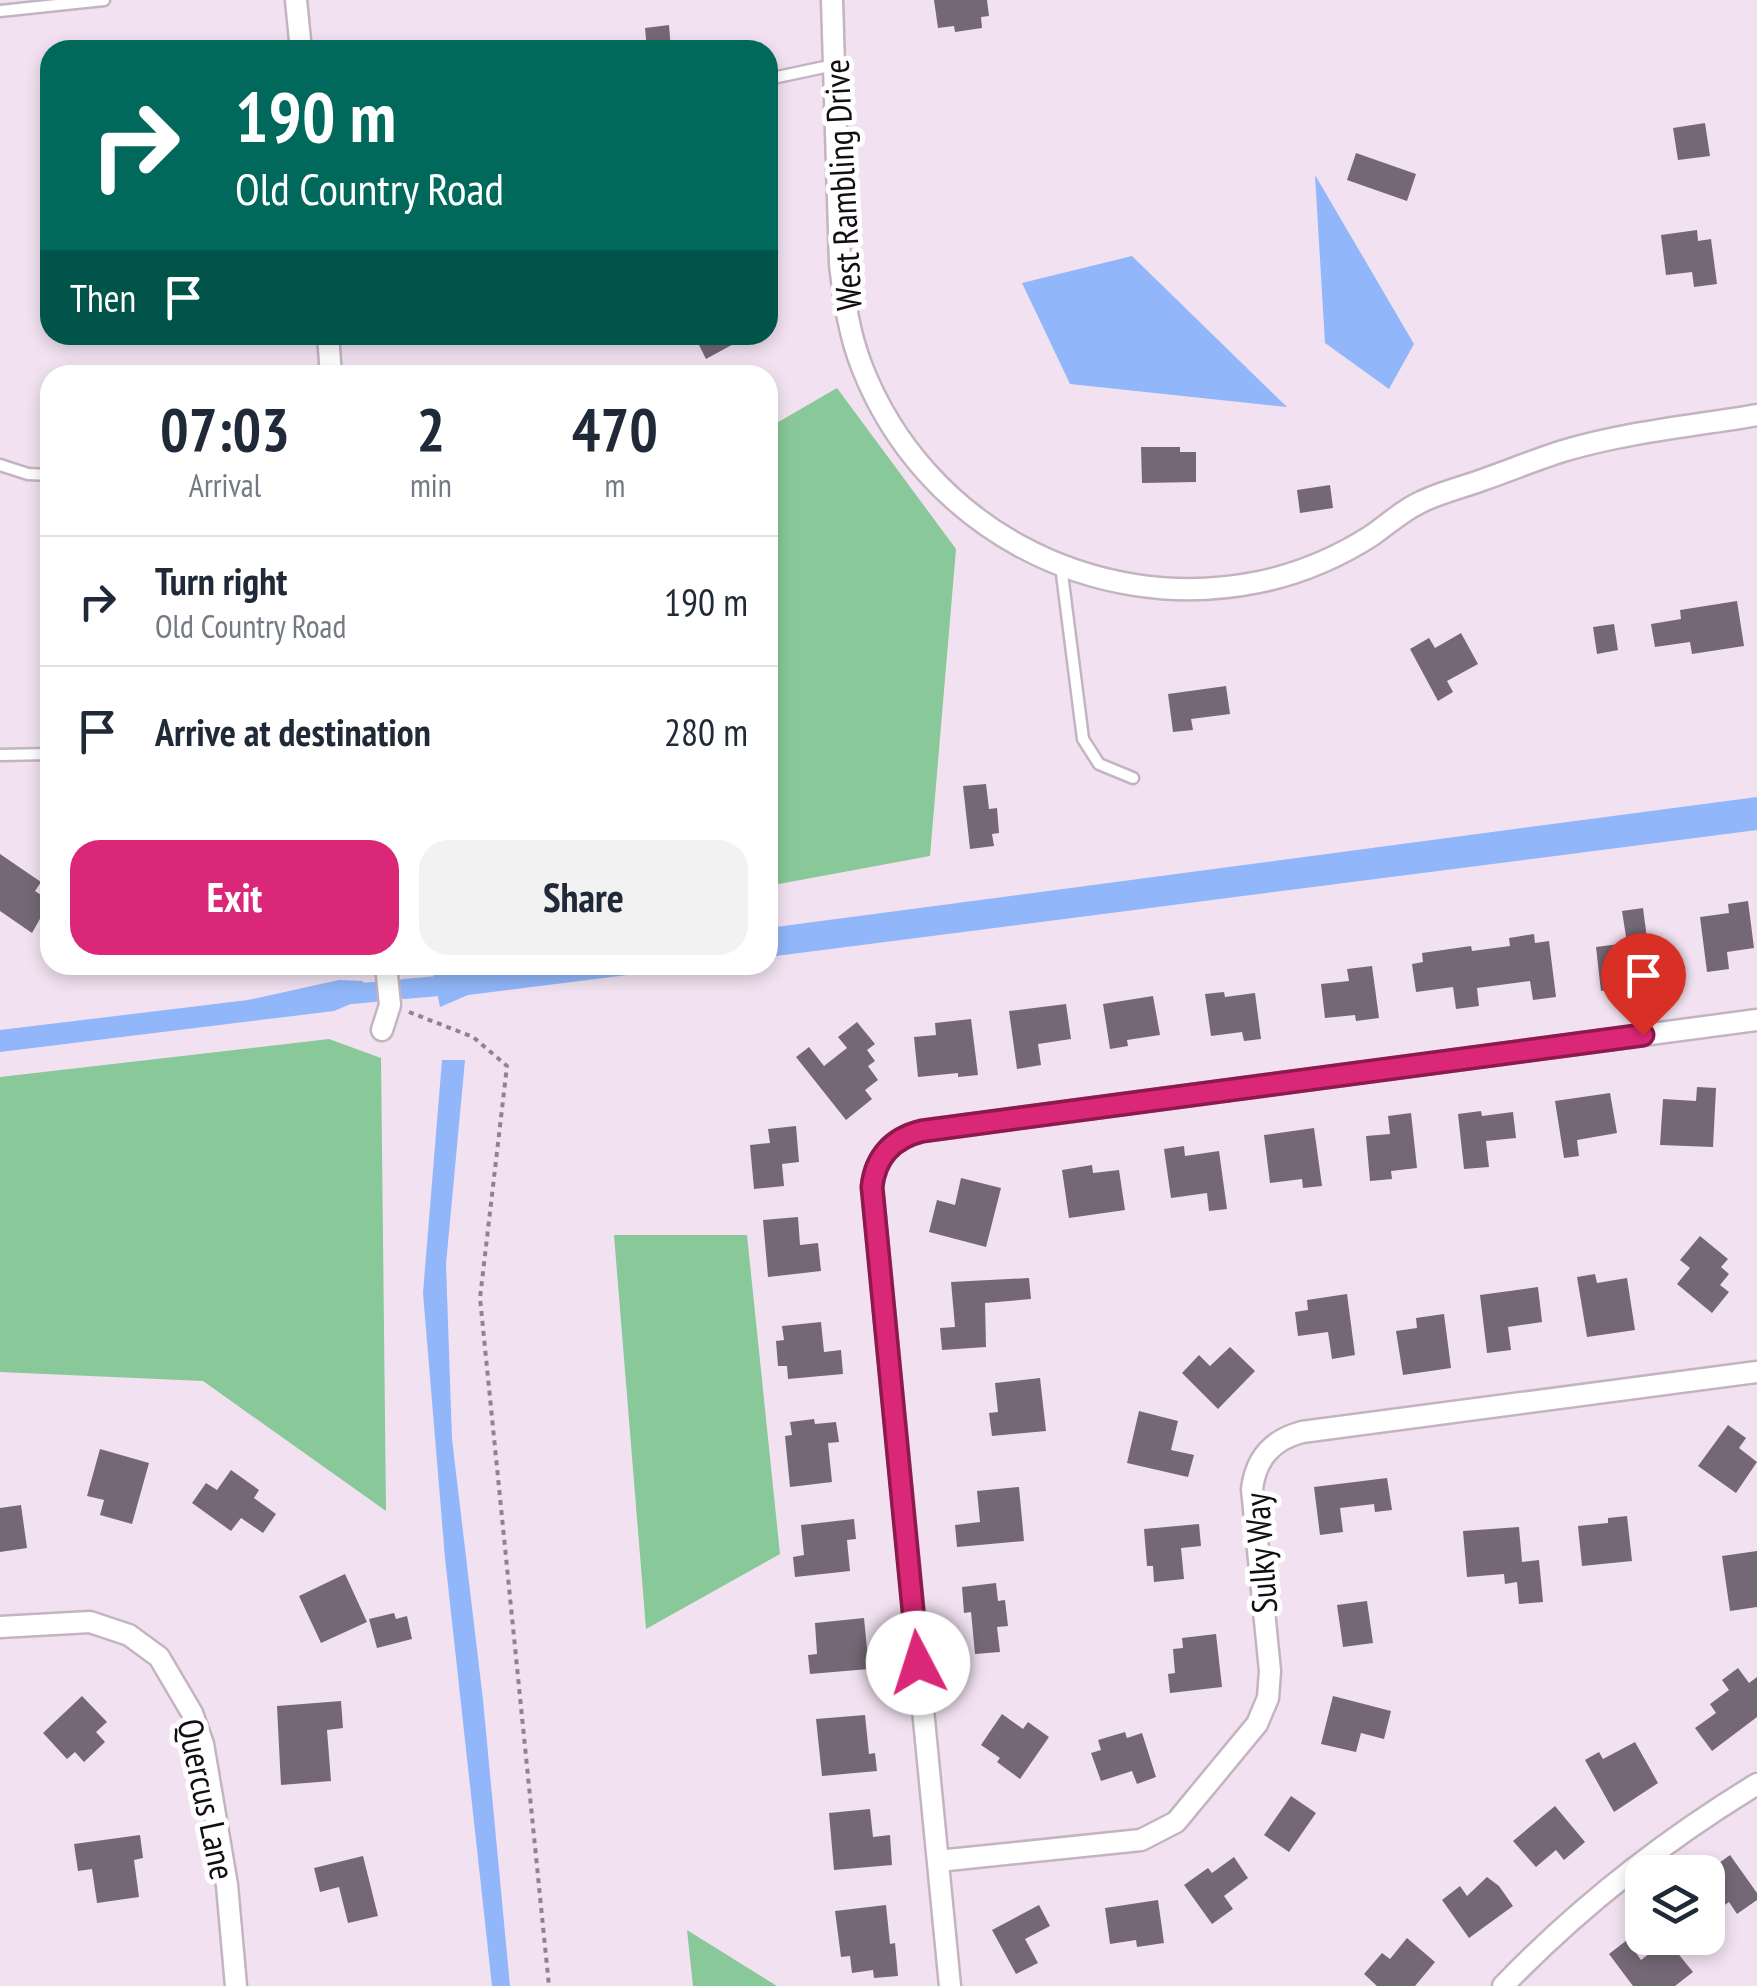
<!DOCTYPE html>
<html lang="en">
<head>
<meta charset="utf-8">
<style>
  body { margin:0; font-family:"PT Sans Narrow",sans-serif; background:#f2f2f3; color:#1f2937; height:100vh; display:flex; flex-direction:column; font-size:38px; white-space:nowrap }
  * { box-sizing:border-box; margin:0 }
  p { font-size:32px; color:#747a83 }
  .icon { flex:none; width:55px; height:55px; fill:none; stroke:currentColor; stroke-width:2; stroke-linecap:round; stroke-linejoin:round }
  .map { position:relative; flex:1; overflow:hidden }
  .drawer { position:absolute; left:40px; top:365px; width:738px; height:610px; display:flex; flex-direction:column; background:#fff; border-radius:30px; box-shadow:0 5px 15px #0003 }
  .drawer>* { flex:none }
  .guide { position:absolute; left:40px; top:40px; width:738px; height:305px; border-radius:30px; box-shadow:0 5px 15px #0003; background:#00695c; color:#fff; overflow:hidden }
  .controls { position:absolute; left:1625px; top:1855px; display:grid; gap:20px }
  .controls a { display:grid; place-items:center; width:100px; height:100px; border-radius:20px; background:#fff; box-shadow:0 5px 15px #0003; font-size:50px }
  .pin { position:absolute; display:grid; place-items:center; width:85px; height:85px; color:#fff; margin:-102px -42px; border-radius:50% 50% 50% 0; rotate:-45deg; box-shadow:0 0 10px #0007 }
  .pin .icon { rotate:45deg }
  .me { position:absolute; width:110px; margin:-55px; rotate:355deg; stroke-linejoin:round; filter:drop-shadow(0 0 8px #0008) }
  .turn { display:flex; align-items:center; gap:35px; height:210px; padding:0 30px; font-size:45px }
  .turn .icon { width:130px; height:130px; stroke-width:2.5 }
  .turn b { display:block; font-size:70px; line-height:85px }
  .then { display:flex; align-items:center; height:95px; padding:0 30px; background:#0003; gap:20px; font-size:38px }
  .eta { display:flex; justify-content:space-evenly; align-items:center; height:170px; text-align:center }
  .eta b { font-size:60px; font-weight:800; line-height:70px }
  .button { display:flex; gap:20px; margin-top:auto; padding:20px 30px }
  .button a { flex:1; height:115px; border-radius:30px; background:#db2777; color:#fff; font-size:40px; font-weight:800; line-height:115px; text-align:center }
  .button a+a { background:#f2f2f3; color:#1f2937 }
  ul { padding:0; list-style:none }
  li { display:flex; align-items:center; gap:30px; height:130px; padding:0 30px; border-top:2px solid #e0e1e3 }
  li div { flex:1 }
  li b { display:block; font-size:38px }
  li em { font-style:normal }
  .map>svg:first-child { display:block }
  .green { fill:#88c899 }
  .water { fill:#91b7fa }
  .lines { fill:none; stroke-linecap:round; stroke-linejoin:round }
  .canal { stroke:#91b7fa; stroke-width:20 }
  .building { fill:#756876 }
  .lane-casing { stroke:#c4b4c2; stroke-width:15 }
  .street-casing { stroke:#c4b4c2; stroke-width:25 }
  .path { stroke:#8f848e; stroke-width:4; stroke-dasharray:5 5; stroke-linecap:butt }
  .lane { stroke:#fff; stroke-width:10 }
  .street { stroke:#fff; stroke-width:20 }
  .route-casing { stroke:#8e194d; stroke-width:25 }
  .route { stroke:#db2777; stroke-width:18 }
  .labels { text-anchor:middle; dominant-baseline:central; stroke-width:10; stroke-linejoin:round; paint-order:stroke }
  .street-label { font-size:35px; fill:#130e13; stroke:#fff }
</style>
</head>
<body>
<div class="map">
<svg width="1757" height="1986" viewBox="0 0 1757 1986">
  <rect width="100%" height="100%" fill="#f2e2f1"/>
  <path class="green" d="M837 388 956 549 930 856 768 886V428Z
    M329 1039 381 1058 386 1511 203 1381 0 1372V1077Z
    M614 1235H747L780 1554 646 1629Z
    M687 1930 777 1986H693Z"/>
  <path class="water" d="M1315 175 1414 344 1389 389 1325 343Z
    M1132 256 1287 407 1070 384 1022 283Z
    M1757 797V830L768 957V928Z
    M488 965H707L468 995 440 1007 432 968Z
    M339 980 363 981 365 998 334 1011 0 1052V1030L248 1000Z
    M442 1060H465L446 1264 452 1439 483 1700 510 1986H492L445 1558 423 1293Z"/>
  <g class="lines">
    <path class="canal" d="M404 989 461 984
      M339 995 374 992"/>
  </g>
  <path class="building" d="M934 0H987L989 16 981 17 982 28 955 32 954 26 938 28Z
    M669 25 671 50H647L645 28Z
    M1705 123 1710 156 1678 160 1673 128Z
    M1356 153 1416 174 1407 201 1347 180Z
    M1697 230 1698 241 1711 239 1717 284 1694 287 1692 272 1666 275 1661 235Z
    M694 335H750L706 359Z
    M1141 447H1180V452H1196V482L1142 483Z
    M1330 485 1333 508 1300 513 1297 490Z
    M1737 601 1744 646 1692 654 1690 642 1655 647 1651 624 1681 619 1680 610Z
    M1614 624 1618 650 1597 654 1593 627Z
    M1461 633 1478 664 1447 681 1453 692 1438 701 1410 649 1429 638 1435 648Z
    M1226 686 1230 714 1191 719 1193 730 1173 732 1168 694Z
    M986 784 989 809 997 808 999 833 992 834 994 846 970 849 963 786Z
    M0 854 41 882 35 891 50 901 32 933 0 911Z
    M1748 901 1754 948 1727 952 1729 969 1707 972 1700 917 1729 913 1728 904Z
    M1643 908 1653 984 1601 991 1596 947 1627 943 1622 911Z
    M1534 934 1535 943 1549 941 1556 997 1533 1000 1530 981 1477 988 1479 1006 1456 1009 1453 987 1416 992 1412 964 1423 962 1422 953 1471 946 1472 951 1510 946 1509 938Z
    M1372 966 1379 1018 1356 1021 1355 1015 1325 1018 1321 984 1349 981 1347 969Z
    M1224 992 1225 997 1255 993 1261 1039 1244 1041 1242 1032 1211 1036 1205 994Z
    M1153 996 1160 1035 1127 1040 1128 1046 1110 1049 1103 1004Z
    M1066 1004 1071 1039 1038 1044 1041 1065 1017 1069 1009 1011Z
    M971 1019 978 1075 958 1077V1073L918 1077 914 1037 936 1035 935 1023Z
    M857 1022 875 1044 867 1050 875 1061 868 1066 878 1080 865 1090 872 1099 846 1120 796 1057 809 1047 824 1066 847 1048 838 1037Z
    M1697 1087 1716 1088 1713 1147 1660 1145 1663 1099 1696 1101Z
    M1610 1093 1617 1133 1577 1140 1579 1156 1564 1158 1555 1101Z
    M1481 1111 1482 1116 1513 1112 1516 1138 1486 1141 1489 1167 1464 1169 1458 1114Z
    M1411 1113 1417 1168 1391 1171 1392 1179 1370 1181 1366 1136 1390 1134 1388 1116Z
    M796 1126 799 1162 782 1164 784 1186 754 1189 750 1145 770 1143 768 1129Z
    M1314 1128 1322 1186 1303 1188 1302 1179 1270 1183 1264 1135Z
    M1184 1146 1185 1156 1219 1151 1227 1209 1209 1211 1207 1193 1171 1198 1164 1149Z
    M1092 1165 1093 1173 1119 1170 1125 1210 1069 1218 1062 1170Z
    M961 1178 1001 1188 986 1247 929 1232 937 1200 955 1205Z
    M798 1217 800 1245 818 1243 821 1271 768 1277 763 1220Z
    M1700 1236 1728 1259 1721 1267 1729 1274 1720 1285 1729 1292 1712 1313 1677 1284 1690 1268 1680 1260Z
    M1595 1274 1597 1283 1627 1278 1635 1330 1587 1337 1577 1277Z
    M1029 1278 1031 1299 985 1303 986 1347 942 1350 940 1328 955 1327 951 1282Z
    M1538 1287 1542 1322 1508 1327 1511 1350 1487 1353 1480 1295Z
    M1347 1294 1355 1355 1332 1359 1328 1332 1298 1336 1295 1312 1308 1310 1307 1300Z
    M1444 1314 1451 1368 1403 1375 1396 1331 1417 1328 1416 1318Z
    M821 1322 824 1352 841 1350 843 1374 788 1379 787 1366H778L776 1341 784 1340 782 1326Z
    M1230 1347 1255 1371 1218 1409 1182 1373 1199 1355 1210 1366Z
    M1040 1378 1046 1431 992 1436 989 1413 998 1412 995 1383Z
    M1139 1411 1178 1421 1171 1450 1194 1455 1188 1477 1127 1463Z
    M814 1419 815 1424 836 1422 839 1442 828 1443 832 1482 790 1487 785 1436 792 1435 790 1422Z
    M1728 1425 1746 1438 1739 1448 1757 1462 1736 1493 1698 1466Z
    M100 1449 149 1463 132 1524 100 1515 104 1500 87 1496Z
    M231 1470 259 1490 254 1498 276 1514 263 1533 241 1518 231 1531 192 1503 206 1483 217 1490Z
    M1387 1478 1392 1510 1375 1512 1374 1504 1340 1508 1343 1532 1320 1535 1314 1487Z
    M1019 1487 1024 1541 957 1547 955 1525 980 1522 977 1491Z
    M21 1505 27 1548 0 1552V1508Z
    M1627 1516 1632 1561 1582 1566 1578 1526 1608 1523V1518Z
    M854 1519 856 1539 847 1540 850 1571 795 1577 793 1557 804 1555 801 1525Z
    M1199 1524 1201 1546 1181 1548 1184 1579 1154 1582 1153 1566H1147L1144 1529Z
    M1519 1527 1522 1562 1539 1560 1543 1602 1519 1604 1517 1582 1505 1584 1504 1574 1467 1577 1463 1531Z
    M1757 1551V1607L1730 1611 1722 1556Z
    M345 1574 367 1622 321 1643 299 1596Z
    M996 1583 998 1601 1005 1600 1008 1626 997 1627 1000 1652 975 1654 971 1612 964 1613 962 1587Z
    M1367 1601 1373 1643 1343 1647 1337 1605Z
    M394 1613 396 1619 407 1616 412 1639 377 1648 369 1619Z
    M864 1618 869 1669 810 1674 808 1655 817 1654 815 1623Z
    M1216 1634 1222 1687 1170 1693 1168 1674 1175 1673 1173 1649 1183 1648 1182 1638Z
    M1738 1668 1749 1683 1757 1677V1717L1712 1751 1695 1728 1716 1713 1710 1704 1729 1690 1722 1680Z
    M82 1696 107 1722 96 1732 105 1742 84 1762 75 1752 67 1759 43 1733Z
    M1333 1696 1391 1711 1384 1739 1361 1733 1356 1752 1321 1744Z
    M341 1701 343 1728 327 1730 331 1781 281 1785 277 1706Z
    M1002 1714 1023 1729 1028 1722 1049 1737 1020 1779 997 1762 1000 1758 981 1745Z
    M865 1715 869 1754 875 1753 877 1771 822 1776 816 1719Z
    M1125 1732 1127 1738 1142 1733 1156 1777 1137 1784 1132 1771 1101 1781 1091 1753 1101 1750 1098 1740Z
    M1635 1742 1658 1783 1614 1812 1585 1760 1599 1752 1603 1759Z
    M1291 1796 1316 1813 1289 1852 1264 1835Z
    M1555 1806 1585 1842 1564 1860 1556 1850 1536 1867 1513 1841Z
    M870 1809 873 1837 890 1835 892 1865 834 1870 829 1813Z
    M140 1835 143 1858 134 1860 139 1897 97 1903 92 1869 78 1871 74 1844Z
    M1730 1855 1757 1893V1900L1737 1914 1729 1902 1708 1917V1871Z
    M363 1856 378 1916 348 1923 339 1887 320 1892 314 1868Z
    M1234 1857 1248 1878 1224 1896 1233 1909 1212 1924 1184 1885 1208 1868 1212 1873Z
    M1487 1877 1499 1886 1513 1906 1469 1938 1442 1900 1460 1886 1467 1896Z
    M1158 1900 1164 1943 1137 1947 1136 1940 1110 1944 1105 1908Z
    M886 1905 890 1944 895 1943 898 1976 874 1978 873 1970 852 1973 850 1956 841 1957 835 1911Z
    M1039 1905 1050 1926 1025 1939 1038 1963 1016 1974 992 1930Z
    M1407 1938 1435 1962 1415 1986H1377L1364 1974 1382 1953 1390 1959Z
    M1627 1940 1641 1960 1667 1940 1693 1972 1675 1986H1633L1609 1954Z"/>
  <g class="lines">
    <g class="lane-casing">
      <path id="lane" d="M0 11 104 0
        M768 79 834 65
        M0 465 28 474 50 475
        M1061 566 1083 739 1099 764 1133 778
        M0 755 50 754"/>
    </g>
    <g class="street-casing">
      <path id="street" d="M296 0 301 50
        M832 0 840 264C844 299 849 334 862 367 924 526 1093 616 1259 582 1298 574 1338 557 1371 536 1387 525 1403 510 1421 502 1441 492 1464 487 1485 479 1511 470 1537 459 1563 451 1626 432 1693 426 1757 415
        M328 335 331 375
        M382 1030 390 1005 386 965
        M0 1627 90 1622 129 1635 159 1657 192 1713 203 1744 227 1885 236 1986
        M938 1861 1141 1840 1176 1822 1257 1724 1268 1698 1270 1671 1252 1489C1256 1458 1272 1440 1302 1432L1757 1372
        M950 1986 872 1187C876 1157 892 1138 922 1131L1757 1020
        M1503 1986C1578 1908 1665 1840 1757 1784"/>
    </g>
    <path class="path" d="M409 1012 473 1037 507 1066 480 1298 549 1986"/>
    <use href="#lane" class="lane"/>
    <use href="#street" class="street"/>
  </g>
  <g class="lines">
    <g class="route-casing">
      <path id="route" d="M918 1663 872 1187C875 1157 893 1138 922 1131L1643 1035"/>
    </g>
    <use href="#route" class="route"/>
  </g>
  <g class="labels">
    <g class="street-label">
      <text transform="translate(842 185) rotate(-93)">West Rambling Drive</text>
      <text transform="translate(1260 1553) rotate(-94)">Sulky Way</text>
      <text transform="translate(207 1799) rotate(78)">Quercus Lane</text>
    </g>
  </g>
</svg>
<div class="controls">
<a><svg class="icon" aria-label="layers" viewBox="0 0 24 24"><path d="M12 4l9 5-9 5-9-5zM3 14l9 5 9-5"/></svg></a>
</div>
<div class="pin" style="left:1643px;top:1035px;background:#d93025"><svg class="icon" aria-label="arrive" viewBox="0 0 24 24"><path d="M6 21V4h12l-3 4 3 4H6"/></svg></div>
<svg class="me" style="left:918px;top:1663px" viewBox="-20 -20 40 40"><circle r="19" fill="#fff"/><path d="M0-13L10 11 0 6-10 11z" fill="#db2777"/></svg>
<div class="guide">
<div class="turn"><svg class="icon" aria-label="right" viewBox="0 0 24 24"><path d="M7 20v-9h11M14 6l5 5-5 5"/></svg><div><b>190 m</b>Old Country Road</div></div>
<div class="then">Then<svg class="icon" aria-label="arrive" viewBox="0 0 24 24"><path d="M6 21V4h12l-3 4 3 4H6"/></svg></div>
</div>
<section class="drawer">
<div class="eta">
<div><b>07:03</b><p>Arrival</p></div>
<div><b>2</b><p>min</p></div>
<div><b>470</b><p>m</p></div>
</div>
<ul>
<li><svg class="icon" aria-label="right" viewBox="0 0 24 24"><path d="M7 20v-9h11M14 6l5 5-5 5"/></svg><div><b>Turn right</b><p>Old Country Road</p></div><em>190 m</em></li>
<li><svg class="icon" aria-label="arrive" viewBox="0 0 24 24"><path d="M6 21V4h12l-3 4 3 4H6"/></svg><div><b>Arrive at destination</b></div><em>280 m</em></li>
</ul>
<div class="button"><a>Exit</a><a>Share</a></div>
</section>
</div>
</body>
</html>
